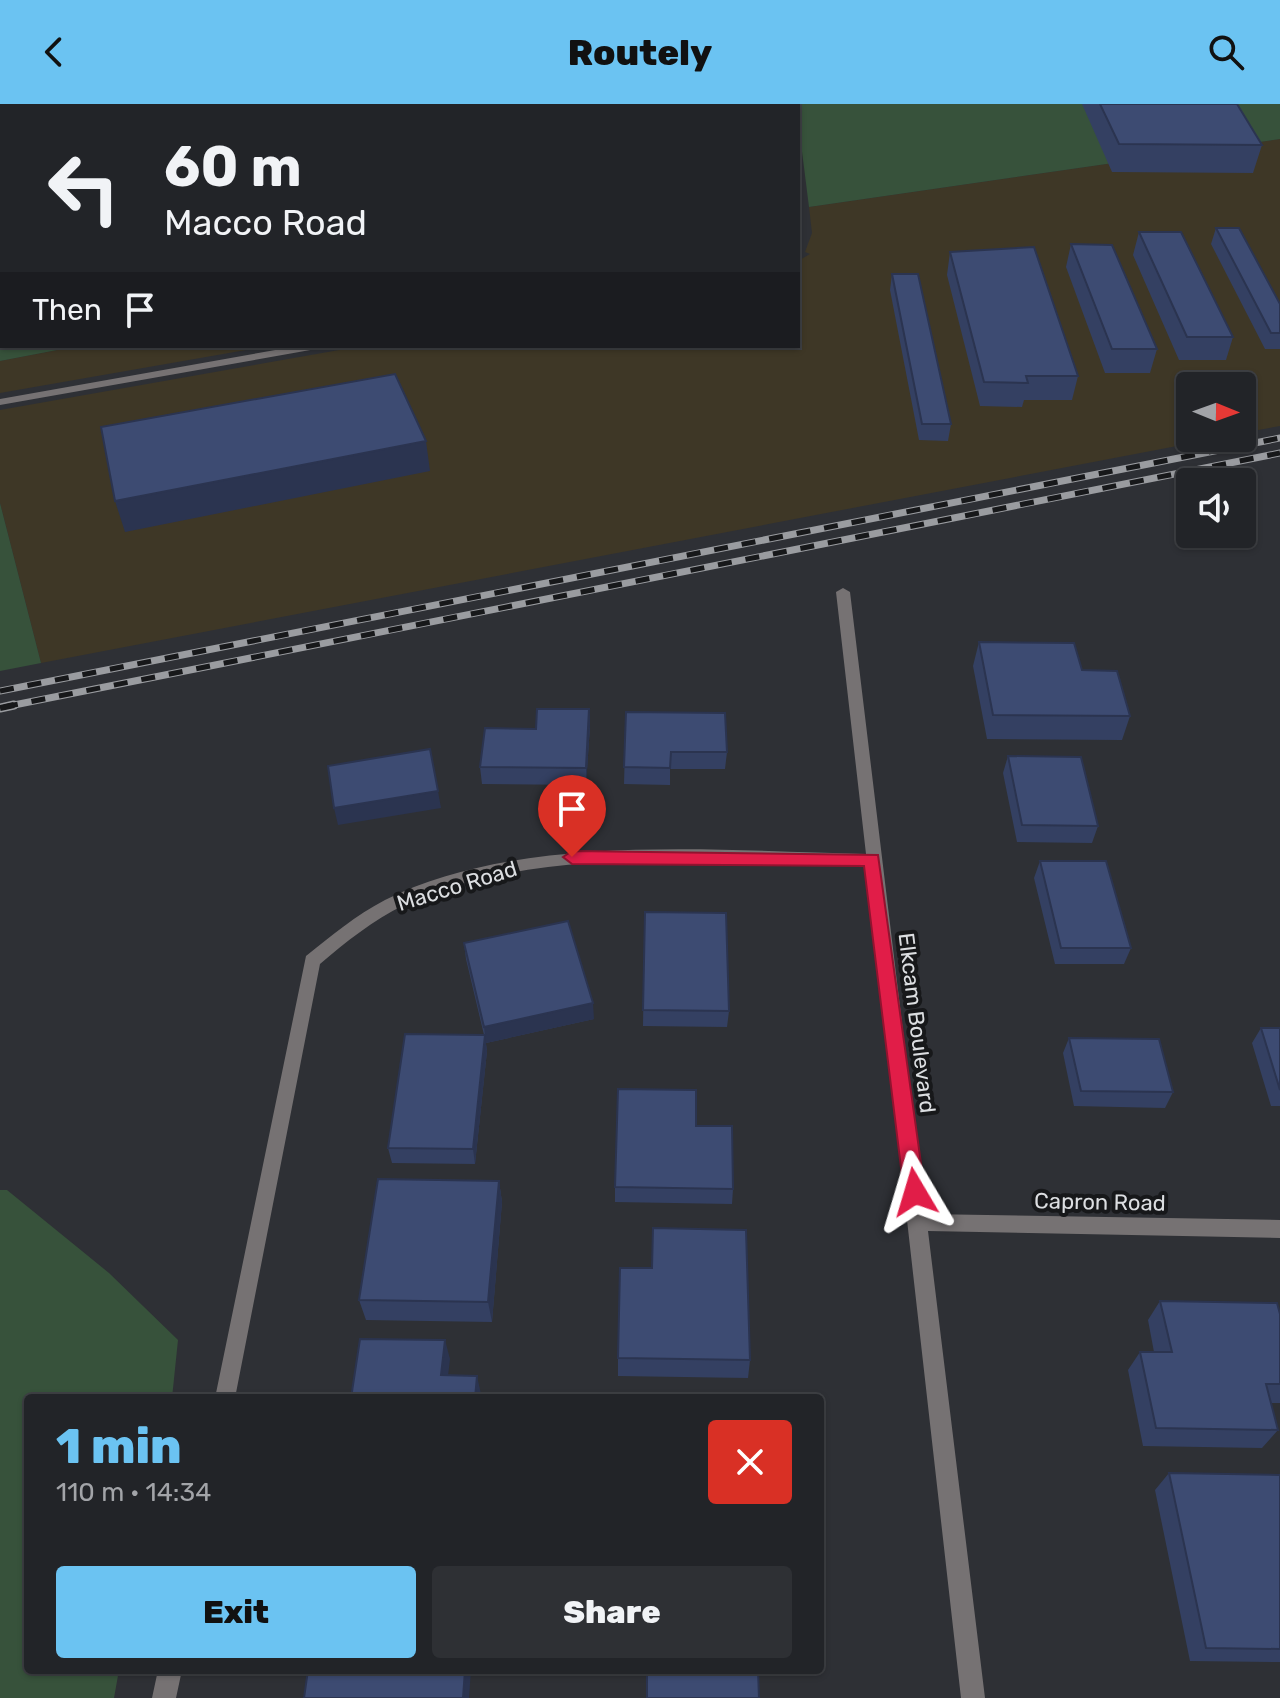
<!DOCTYPE html>
<html lang="en">
<head>
<meta charset="utf-8">
<style>
  body { margin:0; font-family:Rubik,sans-serif; background:#2e3034; color:#f1f3f6; height:100vh; display:flex; flex-direction:column; font-size:30px; white-space:nowrap }
  * { box-sizing:border-box; margin:0 }
  p { font-size:26px; color:#a2a4a8 }
  .icon { flex:none; width:44px; height:44px; fill:none; stroke:currentColor; stroke-width:2; stroke-linecap:round; stroke-linejoin:round }
  .map { position:relative; flex:1; overflow:hidden }
  .details { position:absolute; left:24px; top:1290px; width:800px; height:280px; display:flex; flex-direction:column; background:#222428; border-radius:8px; box-shadow:0 2px 6px #0004,0 0 0 2px #3f4145 }
  .details>* { flex:none }
  .guide { position:absolute; left:0px; top:0px; width:800px; height:244px; box-shadow:0 2px 6px #0004,0 0 0 2px #3f4145; background:#222428; color:#f1f3f6; overflow:hidden }
  .needle { width:52px; rotate:91deg }
  .tools { position:absolute; left:1176px; top:268px; display:grid; gap:16px }
  .tools a { display:grid; place-items:center; width:80px; height:80px; border-radius:8px; background:#222428; box-shadow:0 2px 6px #0004,0 0 0 2px #3f4145; font-size:40px }
  .pin { position:absolute; display:grid; place-items:center; width:68px; height:68px; color:#fff; margin:-82px -34px; border-radius:50% 50% 50% 0; rotate:-45deg; box-shadow:0 0 8px #0007 }
  .pin .icon { rotate:45deg }
  .me { position:absolute; width:88px; margin:-44px; rotate:353deg; stroke-linejoin:round; filter:drop-shadow(0 0 6px #0008) }
  .turn { display:flex; align-items:center; gap:28px; height:168px; padding:0 32px; font-size:36px }
  .turn .icon { width:104px; height:104px; stroke-width:2.5 }
  .turn b { display:block; font-size:56px; line-height:68px }
  .then { display:flex; align-items:center; height:76px; padding:0 32px; background:#0003; gap:16px; font-size:30px }
  .round { display:grid; place-items:center; flex:none; width:84px; height:84px; border-radius:8px; background:#2e3034 }
  .overview { display:flex; align-items:center; justify-content:space-between; height:136px; padding:0 32px }
  h1 { font-size:48px; font-weight:800; line-height:60px; color:#6bc3f2 }
  .primary-button { display:flex; gap:16px; margin-top:auto; padding:16px 32px }
  .primary-button a { flex:1; height:92px; border-radius:8px; background:#6bc3f2; color:#111; font-size:32px; font-weight:800; line-height:92px; text-align:center }
  .primary-button a+a { background:#2e3034; color:#f1f3f6 }
  header { display:flex; justify-content:space-between; align-items:center; height:104px; padding:0 32px; background:#6bc3f2; color:#111; font-size:36px; font-weight:800 }
  .map>svg:first-child { display:block }
  .commercial { fill:#3e3726 }
  .green { fill:#37523b }
  .lines { fill:none; stroke-linecap:round; stroke-linejoin:round }
  .minor { fill:#767273; fill-rule:evenodd }
  .tertiary { fill:#767273; fill-rule:evenodd }
  .rail-far1-casing { stroke:#9a9ca0; stroke-width:7 }
  .rail-casing { stroke:#9a9ca0; stroke-width:9 }
  .rail-far1 { stroke:#17181a; stroke-width:5; stroke-dasharray:14; stroke-linecap:butt }
  .rail { stroke:#17181a; stroke-width:6; stroke-dasharray:18; stroke-linecap:butt }
  .wall { fill:#344062 }
  .shaded-wall { fill:#2b3450 }
  .building { fill:#3d4b72; stroke:#2b3450; stroke-width:2 }
  .route { fill:#e11d48; stroke:#92132f; stroke-width:2 }
  .labels { text-anchor:middle; dominant-baseline:central; stroke-width:8; stroke-linejoin:round; paint-order:stroke }
  .street-label { font-size:22px; fill:#dcdee1; stroke:#17181a }
</style>
</head>
<body>
<header><svg class="icon" aria-label="back" viewBox="0 0 24 24"><path d="M15 5l-7 7 7 7"/></svg>Routely<svg class="icon" aria-label="search" viewBox="0 0 24 24"><circle cx="10" cy="10" r="6"/><path d="M15 15l6 6"/></svg></header>
<div class="map">
<svg width="1280" height="1594" viewBox="0 0 1280 1594">
  <rect width="100%" height="100%" fill="#2e3035"/>
  <path class="commercial" d="M1280 35V322L1242 329V282H1190V334H1219L41 559 0 399V306L362 242H798V157L810 150 805 148 812 129 809 103Z
    M78 242H269L0 289V257Z"/>
  <path class="green" d="M796 0H1280V35L809 103Z
    M0 103 2 242H78L0 257Z
    M0 399 41 559 0 567Z
    M0 1086H7L109 1169 178 1236 172 1294H28V1566H119L114 1594H0Z"/>
  <g class="lines">
    <path class="minor" d="M843 484 850 488 925 1110 1280 1116V1134L928 1127 985 1594H961L867 762C722 759 539 739 404 801 373 816 346 838 320 860L235 1294H215L306 852C331 832 356 811 385 796 520 728 719 747 866 750L836 488Z
      M158 1566H182L176 1594H152Z"/>
    <path class="tertiary" d="M778 0H786V2H778Z
      M298 242H321L316 245 0 301V295Z"/>
    <g class="rail-far1-casing">
      <path id="rail-far1" d="M0 587 1280 334
        M4 603 1280 349"/>
    </g>
    <g class="rail-casing">
      <path id="rail" d="M0 604 14 601"/>
    </g>
    <use href="#rail-far1" class="rail-far1"/>
    <use href="#rail" class="rail"/>
  </g>
  <path class="wall" d="M1082 0H1237L1262 41 1253 69 1112 68Z
    M1216 124 1280 200V245H1265L1211 140Z
    M1139 128 1233 233 1226 256H1179L1133 151Z
    M1071 140 1157 245 1150 269H1105L1066 163Z
    M950 148 1078 272 1072 296H1024L1022 303 980 302 947 171Z
    M892 170 951 320 948 337 919 336 890 186Z
    M979 538 1082 566 1130 612 1122 636 987 635 973 562Z
    M589 605 590 622 586 681 482 680 480 663 536 625Z
    M626 608 727 648 725 665H670V681L624 680Z
    M1008 652 1098 722 1092 739 1017 738 1003 669Z
    M1040 757 1131 844 1124 860H1055L1034 774Z
    M645 808 729 907 727 923 643 922Z
    M464 839 594 915 486 939 485 934 487 947 475 1060 392 1059 388 1044 484 931 466 855Z
    M1261 924H1280V1002H1271L1252 939Z
    M1069 934 1173 988 1165 1004 1074 1002 1063 949Z
    M696 1022 733 1085 732 1100 615 1098V1083Z
    M499 1077 502 1098 492 1218 366 1216 359 1196Z
    M1160 1197 1280 1210V1299H1271L1278 1326 1262 1344 1143 1342 1128 1266 1140 1248H1154L1148 1216Z
    M618 1254 750 1256 748 1274 618 1272Z
    M1169 1369 1280 1371V1558L1190 1557 1155 1386Z"/>
  <path class="shaded-wall" d="M426 337 430 367 125 428 115 397Z
    M589 605 590 622 586 681V664Z
    M438 687 441 704 338 721 334 704Z
    M593 899 594 915 486 939 484 923Z
    M485 931 487 947 475 1060 473 1045Z
    M499 1077 502 1098 492 1218 488 1198Z
    M445 1236 450 1255 446 1290 441 1271Z
    M477 1272 481 1290V1294H475Z
    M465 1566H471L469 1594H463Z"/>
  <path class="building" d="M1100 0H1237L1262 41 1119 40Z
    M1216 124H1239L1280 200V229H1271Z
    M1139 128H1181L1233 233H1187Z
    M1071 140 1112 141 1157 245H1112Z
    M1034 143 1078 272H1026L1028 279 984 278 950 148Z
    M892 170H918L951 320H922Z
    M395 270 426 337 115 397 101 323Z
    M979 538 1074 539 1082 566 1117 567 1130 612 993 611Z
    M537 605H589L586 664 480 663 485 624 536 625Z
    M626 608 725 609 727 648H671L670 664 624 663Z
    M430 645 438 687 334 704 328 662Z
    M1008 652 1081 653 1098 722 1022 721Z
    M1040 757H1106L1131 844H1061Z
    M645 808 726 809 729 907 643 906Z
    M568 817 593 899 484 923 464 839Z
    M1261 924H1280V986Z
    M405 930 485 931 473 1045 388 1044Z
    M1069 934 1159 935 1173 988 1081 987Z
    M618 985 696 986V1022H732L733 1085 615 1083Z
    M378 1075 499 1077 488 1198 359 1196Z
    M653 1124 746 1126 750 1256 618 1254 620 1164H652Z
    M1160 1197 1277 1199 1280 1210V1280H1266L1278 1326 1156 1324 1140 1248H1172Z
    M360 1235 445 1236 441 1271 477 1272 475 1294H351Z
    M1169 1369 1280 1371V1545L1206 1544Z
    M308 1566H465L463 1594H304Z
    M647 1566H758L759 1594H647Z"/>
  <path class="route" d="M572 747 878 751 925 1088 922 1095H907L904 1088 864 762 572 760 563 753Z"/>
  <g class="labels">
    <g class="street-label">
      <text transform="translate(457 782) rotate(-17)">Macco Road</text>
      <text transform="translate(917 919) rotate(83)">Elkcam Boulevard</text>
      <text transform="translate(1100 1098) rotate(1)">Capron Road</text>
    </g>
  </g>
</svg>
<div class="tools">
<a><svg class="needle" viewBox="-14 -14 28 28"><path d="M0-13l5 13h-10z" fill="#e53935"/><path d="M0 13l5-13h-10z" fill="#a2a4a8"/></svg></a>
<a><svg class="icon" aria-label="sound" viewBox="0 0 24 24"><path d="M4 9h4l5-4v14l-5-4H4zM17 9q2 3 0 6"/></svg></a>
</div>
<div class="pin" style="left:572px;top:753px;background:#d93025"><svg class="icon" aria-label="arrive" viewBox="0 0 24 24"><path d="M6 21V4h12l-3 4 3 4H6"/></svg></div>
<svg class="me" style="left:915px;top:1088px" viewBox="-20 -20 40 40"><path d="M0-17L14 15 0 8-14 15z" fill="#e11d48" stroke="#fff" stroke-width="4"/></svg>
<div class="guide">
<div class="turn"><svg class="icon" aria-label="left" viewBox="0 0 24 24"><path d="M17 20v-9H6M10 6l-5 5 5 5"/></svg><div><b>60 m</b>Macco Road</div></div>
<div class="then">Then<svg class="icon" aria-label="arrive" viewBox="0 0 24 24"><path d="M6 21V4h12l-3 4 3 4H6"/></svg></div>
</div>
<section class="details">
<div class="overview"><div><h1>1 min</h1><p>110 m · 14:34</p></div><a class="round" style="background:#d93025;color:#fff"><svg class="icon" aria-label="close" viewBox="0 0 24 24"><path d="M6 6l12 12M18 6L6 18"/></svg></a></div>
<div class="primary-button"><a>Exit</a><a>Share</a></div>
</section>
</div>
</body>
</html>
